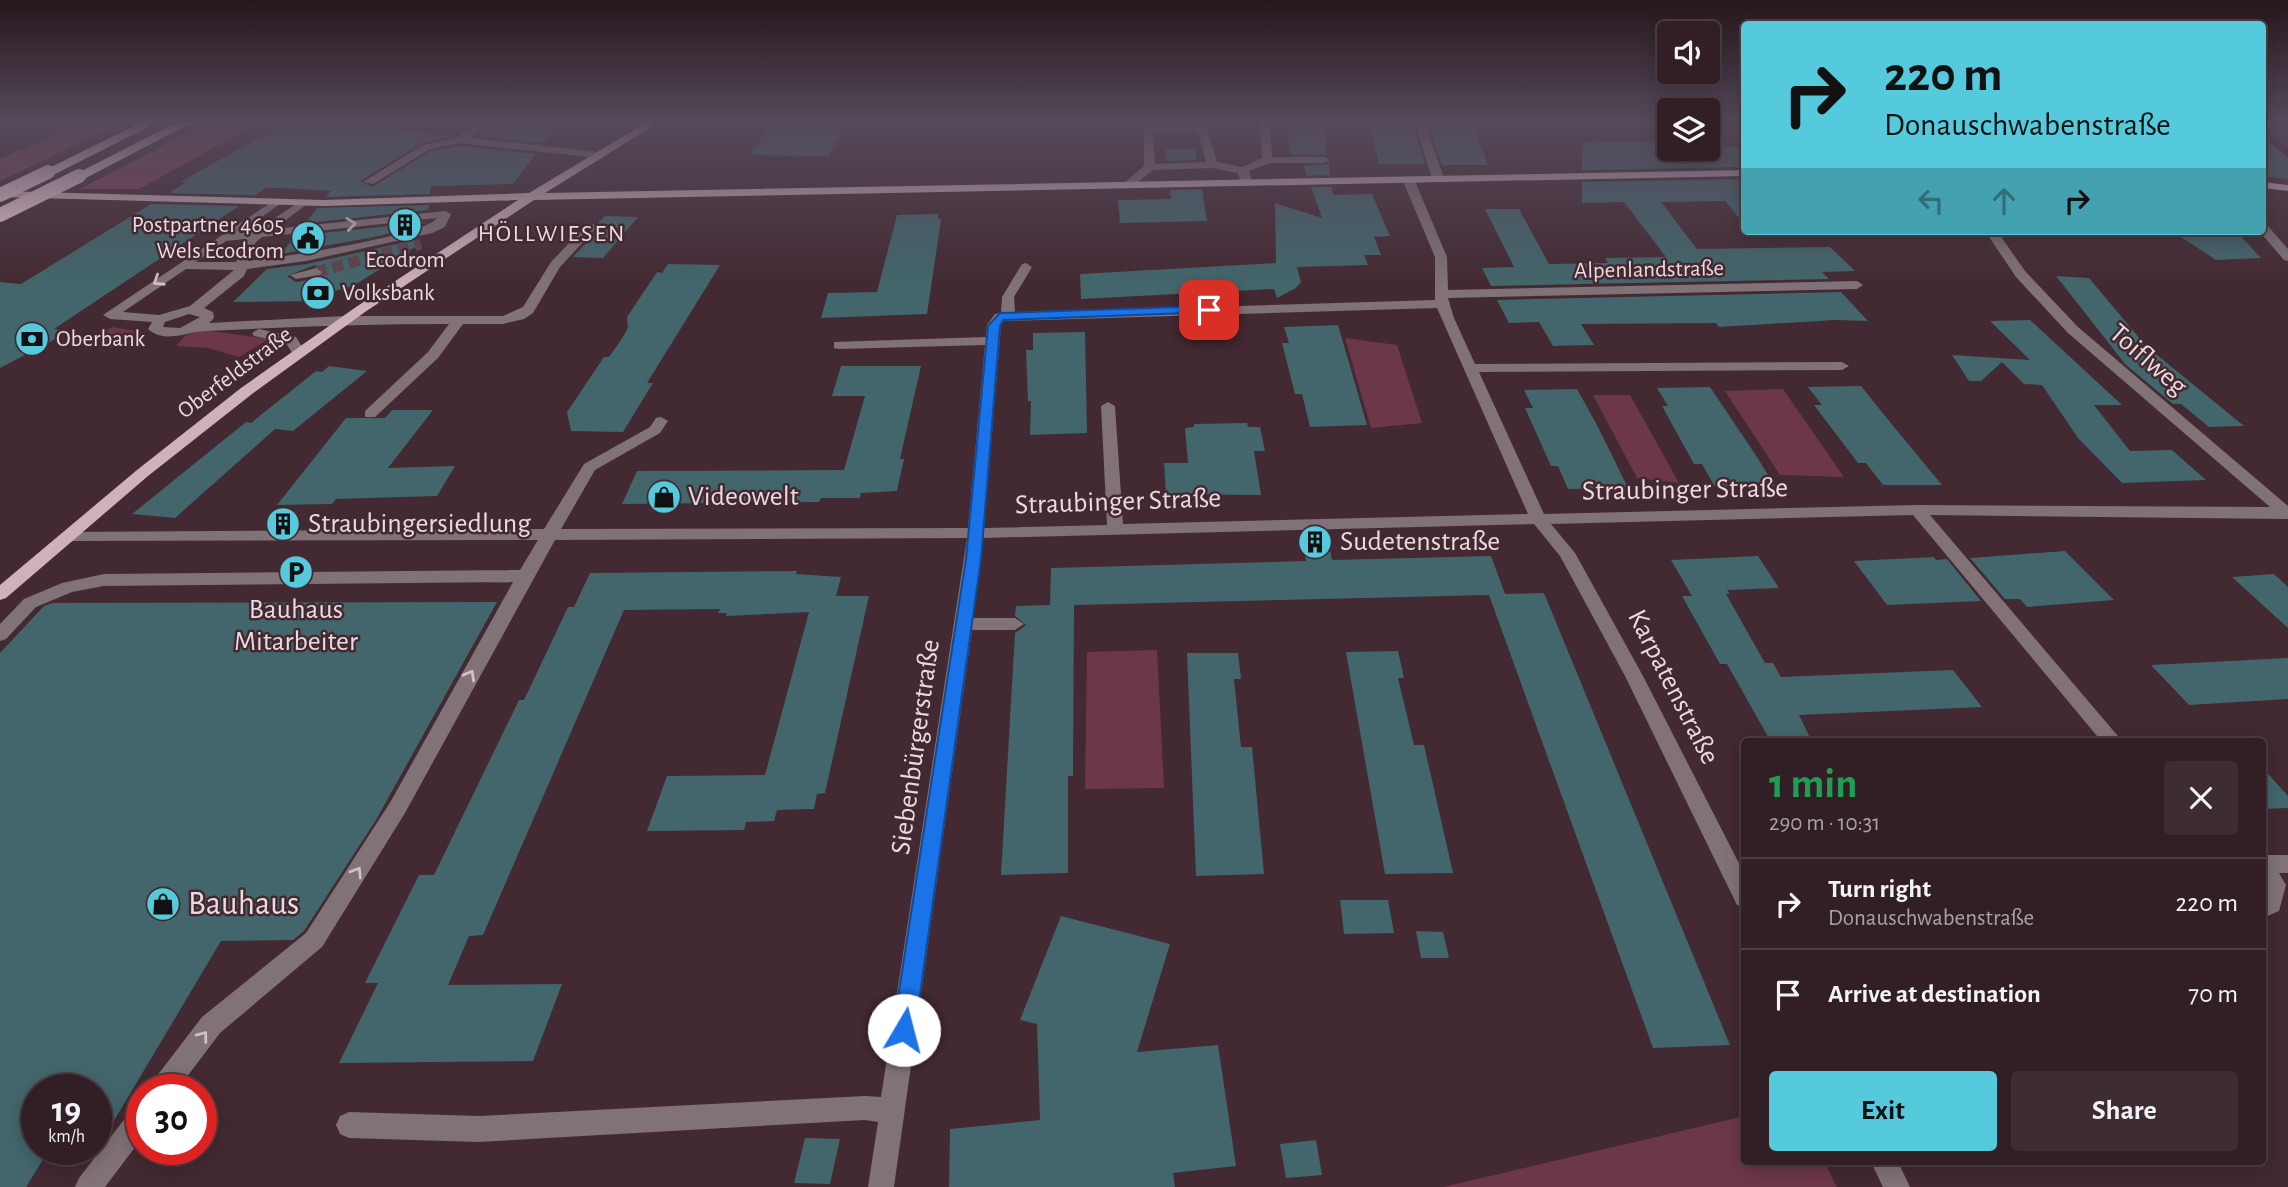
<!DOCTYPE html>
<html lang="en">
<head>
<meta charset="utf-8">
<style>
  body { margin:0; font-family:"Alegreya Sans",sans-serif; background:#3d2c32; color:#f1f3f6; height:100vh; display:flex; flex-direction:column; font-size:26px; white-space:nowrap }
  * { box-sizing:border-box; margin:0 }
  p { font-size:23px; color:#a8a2a7 }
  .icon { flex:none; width:38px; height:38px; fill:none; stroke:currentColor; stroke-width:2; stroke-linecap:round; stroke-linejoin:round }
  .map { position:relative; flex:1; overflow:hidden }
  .drawer { position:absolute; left:1741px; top:738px; width:525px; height:427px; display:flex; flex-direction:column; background:#321f25; border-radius:7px; box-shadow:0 4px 18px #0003,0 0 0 2px #4d3d42 }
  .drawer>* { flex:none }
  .banner { position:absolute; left:1741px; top:21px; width:525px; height:214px; border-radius:7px; box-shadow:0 4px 18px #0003,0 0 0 2px #4d3d42; background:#54cadc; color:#111; overflow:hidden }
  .buttons { position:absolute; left:1657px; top:21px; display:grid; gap:14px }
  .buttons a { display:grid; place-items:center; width:63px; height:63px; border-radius:7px; background:#321f25; box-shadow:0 4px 18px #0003,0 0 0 2px #4d3d42; font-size:35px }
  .speed { position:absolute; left:21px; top:1074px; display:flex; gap:14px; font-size:35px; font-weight:700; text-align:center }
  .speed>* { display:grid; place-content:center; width:91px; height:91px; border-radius:50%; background:#321f25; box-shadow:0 4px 18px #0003,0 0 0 2px #4d3d42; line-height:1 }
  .speed small { font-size:18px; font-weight:400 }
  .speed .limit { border:10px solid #d22; background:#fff; color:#111 }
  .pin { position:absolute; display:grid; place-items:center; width:60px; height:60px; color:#fff; margin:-30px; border-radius:14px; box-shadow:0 4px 10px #0006 }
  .me { position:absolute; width:77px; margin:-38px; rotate:8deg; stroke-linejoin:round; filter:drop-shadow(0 0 5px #0008) }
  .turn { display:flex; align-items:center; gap:24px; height:147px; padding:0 28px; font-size:32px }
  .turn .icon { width:91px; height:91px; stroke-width:2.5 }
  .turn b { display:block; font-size:49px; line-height:60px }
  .lanes { display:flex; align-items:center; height:66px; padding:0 28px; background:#0003; justify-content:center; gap:35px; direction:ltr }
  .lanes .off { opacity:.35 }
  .round { display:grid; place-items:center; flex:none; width:74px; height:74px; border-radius:7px; background:#3d2c32 }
  .overview { display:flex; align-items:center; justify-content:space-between; height:119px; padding:0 28px }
  h1 { font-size:42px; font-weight:700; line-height:52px; color:#1e9e55 }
  .button { display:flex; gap:14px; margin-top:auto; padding:14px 28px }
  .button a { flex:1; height:80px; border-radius:7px; background:#54cadc; color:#111; font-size:28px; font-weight:700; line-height:80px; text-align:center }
  .button a+a { background:#3d2c32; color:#f1f3f6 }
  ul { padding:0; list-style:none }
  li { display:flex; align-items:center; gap:21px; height:91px; padding:0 28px; border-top:2px solid #4d3d42 }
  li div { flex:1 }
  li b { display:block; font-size:26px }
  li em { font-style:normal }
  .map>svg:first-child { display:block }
  .green { fill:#6c3749 }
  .forest { fill:#7d4155 }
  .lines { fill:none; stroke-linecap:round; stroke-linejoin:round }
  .stream { stroke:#3a041c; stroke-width:6 }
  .building { fill:#42666b; fill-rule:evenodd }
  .minor-tunnel { stroke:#5c444b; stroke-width:11; stroke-dasharray:11 6; stroke-linecap:butt }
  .minor { fill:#807276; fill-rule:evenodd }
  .major { fill:#cfb1b9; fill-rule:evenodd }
  .highway { fill:#eecbd4; fill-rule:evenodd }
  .highway-bridge { stroke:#eecbd4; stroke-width:14 }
  .oneway { stroke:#d1c0c4 }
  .route { fill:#1a73e8; stroke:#114b97; stroke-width:2 }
  .labels { text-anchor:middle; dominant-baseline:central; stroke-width:5; stroke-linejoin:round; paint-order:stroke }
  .far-poi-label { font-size:23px; fill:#ecdade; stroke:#432931; text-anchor:start }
  .far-street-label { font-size:23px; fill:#ecdade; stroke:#432931 }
  .far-neighbourhood-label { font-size:24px; letter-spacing:2px; fill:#ecdade; stroke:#432931 }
  .street-label { font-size:28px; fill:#ecdade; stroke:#432931 }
  .poi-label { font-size:28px; fill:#ecdade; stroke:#432931; text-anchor:start }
  .near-poi-label { font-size:33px; fill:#ecdade; stroke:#432931; text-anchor:start }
</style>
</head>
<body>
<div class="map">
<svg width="2288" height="1187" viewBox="0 0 2288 1187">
  <rect width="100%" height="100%" fill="#432931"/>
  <path class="green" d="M113 327 141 332 118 348 102 347 108 342 94 337Z
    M205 330 269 339 239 357 208 348 176 346 186 335Z
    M1345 338 1397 345 1422 423 1371 428Z
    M1783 389 1844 477 1780 475 1725 391Z
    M1593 395H1630L1679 483 1637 478Z
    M1157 650 1164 788 1085 789 1087 652Z
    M1745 1116V1162H1824L1837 1187H1443Z"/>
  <path class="forest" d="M85 121H127L0 181V159Z
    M211 121H262L139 189H80Z"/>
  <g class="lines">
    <path class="stream" d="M2263 134 2288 152"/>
  </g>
  <path class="building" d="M290 121H410L400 131 454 136 422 143 360 181 372 187 431 151 459 146 536 154 513 184 431 186 430 194 326 197 331 191 284 188H266L255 195 169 193 186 182H180Z
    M505 121H560L543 143 479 136Z
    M773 121H847L828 156 750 155Z
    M1286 121H1322L1327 155 1290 154Z
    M1438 121H1464L1467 127H1474L1488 165H1442L1427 123Z
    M1369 122H1412L1425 164H1379Z
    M2263 136 2288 158V179L2263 176Z
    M1708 139H1719L1727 147H1745V167L1582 170V143L1670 140V149H1708Z
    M1165 149H1195L1197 160 1166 161Z
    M1329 164 1330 175 1307 176 1304 166Z
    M1745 179V225L1725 201 1661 202 1697 249 1830 247 1855 271 1822 272 1829 279 1491 286 1482 268 1514 267 1485 209H1519L1549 264 1608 263 1605 258 1666 257 1624 202 1582 203V182Z
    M1311 187H1332L1333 195 1372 194 1390 236 1374 237 1381 255H1364L1368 265 1297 267 1301 282 1296 288 1277 298 1274 289 1081 299 1080 274 1276 263 1275 203 1322 218Z
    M1202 189 1207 221 1120 223 1118 200 1171 199 1170 190Z
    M151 204 239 206 54 329 71 331 0 368V282L21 284Z
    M429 205 428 210 306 223 317 208Z
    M938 214V219H941L927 314 821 318 828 293 877 292 897 215Z
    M605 216 638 217 603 258 573 257 600 228 598 223Z
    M427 222 379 236 281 254 295 236Z
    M2172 231H2236L2261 258 2216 260Z
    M415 240 418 245 353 286 313 297 316 301 233 302 267 269 307 264ZM315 265 325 271 320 278 296 282 287 276Z
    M668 264 720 265 647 383H653L623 432 571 431 567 412 604 357H609L621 340 628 328 627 317 657 272 662 273Z
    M2056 276 2089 278 2146 346 2244 426 2209 427 2181 404H2173L2126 365Z
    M1841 292 1868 321 1835 320 1719 327 1716 323 1581 324 1594 345 1553 346 1539 322 1509 323 1497 300Z
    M2030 320 2122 405H2094L2130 451 2172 450 2206 480 2122 483 2078 438 2042 385 2024 384 2002 362 1981 381H1969L1952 355 2030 360 1990 321Z
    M1338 325 1367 425 1310 427 1302 394H1295L1282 343H1289L1284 327Z
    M1085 332 1087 433 1030 435 1031 401H1028L1026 350H1033V333Z
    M329 366 367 371 293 431 275 429 175 518 132 514 246 422 251 423 316 371 322 372Z
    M841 366H921L900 459H904L897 491 861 493 860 498H821L819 502 622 504 637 471 844 470 865 396H832Z
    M1861 386 1890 422 1942 485H1883L1866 463H1858L1814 405H1822L1808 387Z
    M1710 387 1755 454 1775 486 1715 487 1702 464H1694L1662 406H1668L1657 388Z
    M1577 389 1597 425 1628 488 1568 489 1558 466H1551L1525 408H1533L1524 390Z
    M392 410H433L388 468 455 466 437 496 336 499 332 504 277 505 346 418H385Z
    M1247 423 1248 427H1260L1265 451H1254L1261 495 1166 494 1164 463H1188L1185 428 1194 427V424Z
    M1328 538 1332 560 1491 556 1505 594 1544 593 1730 1045 1653 1048 1489 595 1074 605 1073 776H1068V873L1001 875 1015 633 1026 625 1015 616 1016 606 1050 605 1051 568 1306 561 1302 539Z
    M2065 551 2114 600 2027 607 2020 599H2005L1970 558Z
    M1758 556 1779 588 1727 590 1730 594H1726L1765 663H1773L1781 677 1953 670 1982 707 1799 715 1812 742H1771L1727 664H1720L1682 596H1692L1671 560Z
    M1934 557 1936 560 1947 559 1981 601 1887 605 1854 561Z
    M797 571 796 574 841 577 836 596H869L825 793 817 794 814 809 777 810 774 821 746 822 744 830 647 831 667 776 765 775 809 612 726 616 727 613H718L720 609 624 610 483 935 469 936 448 985 562 984 533 1061 339 1063 378 983H365L419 875H434L519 700H524L568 607H574L590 573Z
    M2274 574 2288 587V628L2232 577Z
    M497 602 376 820 304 931 293 940 221 941 96 1151V1090H37V1150H49L26 1187H0V653L44 606 53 603Z
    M1398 651 1404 678H1398L1414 745H1424L1453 873 1385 874 1346 652Z
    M1187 653H1238L1241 679H1234L1241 747H1252L1264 874 1196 876Z
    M2288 658V699L2189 705 2151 665Z
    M2263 768 2288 796V808L2263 809Z
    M1340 900H1388L1394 933 1344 934Z
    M1061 916 1170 944 1137 1052 1218 1045 1236 1166 1173 1173 1175 1187H949L950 1129 1040 1120 1037 1024 1020 1020Z
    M1416 931 1443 932 1449 958H1421Z
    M805 1138 840 1139 830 1184 794 1183Z
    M1316 1140 1322 1175 1286 1178 1280 1144Z"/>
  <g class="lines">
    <path class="minor-tunnel" d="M316 272 421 244"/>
    <path class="minor" d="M484 121H496L470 138 599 152 604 155 599 158 459 143 430 149 373 184 363 182 423 145 456 138Z
      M1260 121H1270L1272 157H1325L1330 160 1325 163H1269L1249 171 1253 183 1247 186 1241 183 1238 173 1212 168 1153 170 1132 187 1122 185 1144 166V127L1206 126 1217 162 1242 167 1262 158ZM1198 131 1206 162 1155 164 1153 132Z
      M1414 121H1424L1444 178 1442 180 1432 178Z
      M1408 176 1414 179 1447 257 1448 290 1857 281 1863 285 1857 289 1448 298 1454 318 1475 364 1842 362 1849 366 1842 370 1479 372 1544 514 1917 505 2270 507 2068 333 2016 277 1985 231H1997L2025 271 2078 327 2288 506V519L1930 515 2123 742H2102L1913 515 1551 524 1575 553 1643 676 1745 875V907L1737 905 1625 676 1560 556 1534 524 983 538 973 618H1015L1024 624 1015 630H972L894 1187H868L878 1122 865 1120 479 1142 349 1138 340 1134 336 1125 340 1116 349 1112 479 1116 865 1096 881 1097 967 538 555 540 405 813 322 947 220 1033 177 1090H150L153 1081 202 1017 306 933 391 801 513 582 104 586 72 592 36 607 6 639 0 641V624L24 599 62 583 104 574 520 570 538 540 69 541 63 540 61 536 63 532 544 529 584 464 650 427 656 418 661 417 668 421 660 433 595 470 561 529 968 528 985 345 839 349 834 348V342L986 337 987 325 995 314 1001 313 1002 297 1022 264 1026 263 1032 267 1014 297 1015 313 1435 300V257L1402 179ZM1437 308 1528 514 1123 524 1115 406 1108 402 1101 406 1107 525 984 528 1001 325 1004 321Z
      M276 199 280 200V204L239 233 256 231 302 200 306 201V205L274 229 445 211 451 214 445 227 432 233 306 261 247 269 244 276 204 308 213 312 214 318 209 323 344 316H503L523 307 551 262 588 223 598 226 560 267 533 313 524 319 503 324H463L438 358 375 417H365V411L428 352 449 324C368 324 287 327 205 331 186 332 164 344 148 329L152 322 110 319 103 315ZM437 218C425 236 277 258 248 261L256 242 262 237ZM245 239 236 262H196L226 241ZM186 269 234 270 190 306 159 315 123 312ZM189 314 200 317 180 328 163 327 165 322Z
      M2263 225H2267L2288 249V261L2284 260 2259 231H2263Z
      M316 268 322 272 320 275 296 279 290 275Z
      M259 329 296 337 306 353 299 357 294 356 286 343 254 336 252 333Z
      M2263 855H2288V873H2279L2286 885 2279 911 2263 918Z
      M142 1105V1138L105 1187H75L79 1178 133 1108Z
      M1871 1162H1898L1910 1187H1883Z"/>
    <path class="major" d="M649 121H661L545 193 1745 170V176L534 200 365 312 252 394 148 476 6 598 0 600V585L137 470 241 388 356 307 518 200 324 206 0 197V191L324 200 529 193Z
      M2263 182 2288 185V191L2263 188Z"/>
    <path class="highway" d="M144 121H160L53 175 41 172Z
      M179 121H195L84 179 72 176Z"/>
    <path class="highway-bridge" d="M0 195 48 172
      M0 215 79 176"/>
  </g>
  <defs><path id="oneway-chevron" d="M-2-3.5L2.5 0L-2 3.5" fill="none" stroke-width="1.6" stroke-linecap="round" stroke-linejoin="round" transform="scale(1.75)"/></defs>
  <g class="oneway">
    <use href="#oneway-chevron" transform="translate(351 224) rotate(-7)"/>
    <use href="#oneway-chevron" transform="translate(158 281) rotate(147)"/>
    <use href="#oneway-chevron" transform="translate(470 675) rotate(-61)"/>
    <use href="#oneway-chevron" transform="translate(357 872) rotate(-58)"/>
    <use href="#oneway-chevron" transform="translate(203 1036) rotate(-53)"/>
  </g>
  <linearGradient id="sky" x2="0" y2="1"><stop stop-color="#25171b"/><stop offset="0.42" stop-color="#55495a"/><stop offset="1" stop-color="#55495a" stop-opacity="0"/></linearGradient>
  <rect width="2288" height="287" fill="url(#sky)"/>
  <path class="route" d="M1209 306 1215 310 1214 312 1003 320 1000 326 981 559 915 1030 912 1037 904 1040 896 1037 893 1030 966 559 988 326 1000 313Z"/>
  <defs>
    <g id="building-disc" transform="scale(1.75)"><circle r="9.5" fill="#54cadc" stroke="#432931"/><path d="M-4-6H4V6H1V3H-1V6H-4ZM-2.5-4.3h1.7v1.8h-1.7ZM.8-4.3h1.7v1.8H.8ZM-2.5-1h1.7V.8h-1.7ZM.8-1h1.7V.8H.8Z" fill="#111"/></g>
    <g id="civic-disc" transform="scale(1.75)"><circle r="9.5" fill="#54cadc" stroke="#432931"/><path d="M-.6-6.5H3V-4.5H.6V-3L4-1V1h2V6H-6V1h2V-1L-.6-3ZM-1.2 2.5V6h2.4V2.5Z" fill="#111"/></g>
    <g id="bank-disc" transform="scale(1.75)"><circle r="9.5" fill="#54cadc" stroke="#432931"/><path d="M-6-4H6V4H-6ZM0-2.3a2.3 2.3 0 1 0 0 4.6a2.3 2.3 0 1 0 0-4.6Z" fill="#111"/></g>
    <g id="shop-disc" transform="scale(1.75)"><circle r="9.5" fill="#54cadc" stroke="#432931"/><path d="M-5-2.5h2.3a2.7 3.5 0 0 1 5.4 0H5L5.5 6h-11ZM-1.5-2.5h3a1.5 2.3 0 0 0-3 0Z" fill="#111"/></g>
    <g id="parking-disc" transform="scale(1.75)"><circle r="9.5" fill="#54cadc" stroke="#432931"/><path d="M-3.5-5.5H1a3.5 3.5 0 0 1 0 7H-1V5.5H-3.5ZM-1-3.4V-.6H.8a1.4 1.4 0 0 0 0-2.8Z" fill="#111"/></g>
  </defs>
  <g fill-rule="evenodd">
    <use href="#building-disc" x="405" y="225"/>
    <use href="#civic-disc" x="308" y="238"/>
    <use href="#bank-disc" x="318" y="293"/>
    <use href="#bank-disc" x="32" y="339"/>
    <use href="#shop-disc" x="664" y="497"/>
    <use href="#building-disc" x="283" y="524"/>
    <use href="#building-disc" x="1315" y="542"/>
    <use href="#parking-disc" x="296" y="572"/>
    <use href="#shop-disc" x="163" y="904"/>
  </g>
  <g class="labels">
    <g class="far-poi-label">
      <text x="284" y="225" text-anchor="end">Postpartner 4605<tspan x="284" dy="26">Wels Ecodrom</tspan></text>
      <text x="405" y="260" text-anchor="middle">Ecodrom</text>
      <text x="342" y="293">Volksbank</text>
      <text x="56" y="339">Oberbank</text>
    </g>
    <g class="far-street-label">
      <text transform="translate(1649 270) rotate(-1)">Alpenlandstraße</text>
      <text transform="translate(235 373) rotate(-37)">Oberfeldstraße</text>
    </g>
    <g class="far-neighbourhood-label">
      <text x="552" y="234">HÖLLWIESEN</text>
    </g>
    <g class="street-label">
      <text transform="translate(2148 360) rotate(41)">Toiflweg</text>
      <text transform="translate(1685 490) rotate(-1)">Straubinger Straße</text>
      <text transform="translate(1118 502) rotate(-2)">Straubinger Straße</text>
      <text transform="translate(1673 687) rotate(63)">Karpatenstraße</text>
      <text transform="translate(916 747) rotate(-82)">Siebenbürgerstraße</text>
    </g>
    <g class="poi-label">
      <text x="688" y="497">Videowelt</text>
      <text x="308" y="524">Straubingersiedlung</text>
      <text x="1340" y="542">Sudetenstraße</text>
      <text x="296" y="610" text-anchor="middle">Bauhaus<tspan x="296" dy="32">Mitarbeiter</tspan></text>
    </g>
    <g class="near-poi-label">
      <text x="188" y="904">Bauhaus</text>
    </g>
  </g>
</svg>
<div class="buttons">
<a><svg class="icon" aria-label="sound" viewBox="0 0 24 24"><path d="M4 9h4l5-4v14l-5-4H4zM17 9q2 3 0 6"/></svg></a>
<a><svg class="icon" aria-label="layers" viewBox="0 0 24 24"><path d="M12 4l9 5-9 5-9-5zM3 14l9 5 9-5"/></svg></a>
</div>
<div class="speed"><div>19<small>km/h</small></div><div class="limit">30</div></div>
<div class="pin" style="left:1209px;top:310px;background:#d93025"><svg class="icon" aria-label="arrive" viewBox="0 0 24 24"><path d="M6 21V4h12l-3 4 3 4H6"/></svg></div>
<svg class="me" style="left:904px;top:1030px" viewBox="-20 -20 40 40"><circle r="19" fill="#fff"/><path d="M0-13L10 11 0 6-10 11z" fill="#1a73e8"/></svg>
<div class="banner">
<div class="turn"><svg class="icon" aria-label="right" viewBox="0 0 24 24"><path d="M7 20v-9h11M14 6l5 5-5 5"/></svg><div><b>220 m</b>Donauschwabenstraße</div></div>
<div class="lanes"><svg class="icon off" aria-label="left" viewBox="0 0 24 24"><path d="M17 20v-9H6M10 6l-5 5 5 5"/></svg><svg class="icon off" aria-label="ahead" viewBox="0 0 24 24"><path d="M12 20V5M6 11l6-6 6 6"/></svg><svg class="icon" aria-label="right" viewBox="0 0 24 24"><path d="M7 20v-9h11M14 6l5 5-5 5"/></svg></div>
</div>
<section class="drawer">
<div class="overview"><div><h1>1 min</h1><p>290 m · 10:31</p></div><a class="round"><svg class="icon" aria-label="close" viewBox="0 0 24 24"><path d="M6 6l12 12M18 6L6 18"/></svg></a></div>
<ul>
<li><svg class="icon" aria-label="right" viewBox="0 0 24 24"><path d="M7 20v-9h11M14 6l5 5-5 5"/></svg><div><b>Turn right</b><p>Donauschwabenstraße</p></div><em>220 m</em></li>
<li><svg class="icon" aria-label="arrive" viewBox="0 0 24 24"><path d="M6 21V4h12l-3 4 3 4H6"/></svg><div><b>Arrive at destination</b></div><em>70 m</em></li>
</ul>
<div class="button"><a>Exit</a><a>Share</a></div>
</section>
</div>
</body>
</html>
